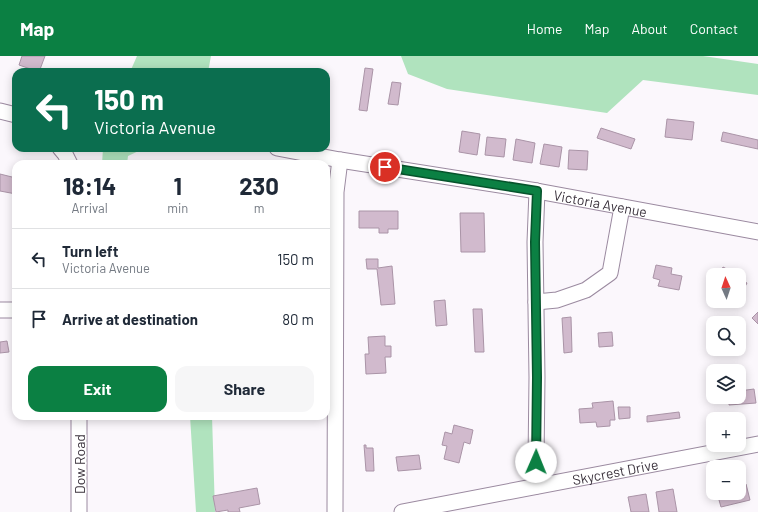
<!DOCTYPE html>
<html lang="en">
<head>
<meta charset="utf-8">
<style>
  body { margin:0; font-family:Barlow,sans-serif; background:#f6f6f7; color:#1f2937; height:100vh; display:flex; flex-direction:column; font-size:15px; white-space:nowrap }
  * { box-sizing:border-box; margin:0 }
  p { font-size:13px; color:#747a83 }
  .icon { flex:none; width:22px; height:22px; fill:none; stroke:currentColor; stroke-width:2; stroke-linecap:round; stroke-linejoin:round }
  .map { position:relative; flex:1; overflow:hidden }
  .details { position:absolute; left:12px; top:104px; width:318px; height:260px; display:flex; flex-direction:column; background:#fff; border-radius:12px; box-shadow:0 2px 10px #0003 }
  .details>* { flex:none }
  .guide { position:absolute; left:12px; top:12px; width:318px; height:84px; border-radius:12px; box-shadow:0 2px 10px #0003; background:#0b6e4f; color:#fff; overflow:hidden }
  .needle { width:26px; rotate:357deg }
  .buttons { position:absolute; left:706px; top:212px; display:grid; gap:8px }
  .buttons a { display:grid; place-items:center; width:40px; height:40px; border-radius:8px; background:#fff; box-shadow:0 2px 10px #0003; font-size:20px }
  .pin { position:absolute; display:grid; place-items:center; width:34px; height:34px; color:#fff; margin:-17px; border:2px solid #fff; border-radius:50%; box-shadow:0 1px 4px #0007 }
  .me { position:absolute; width:44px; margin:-22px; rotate:1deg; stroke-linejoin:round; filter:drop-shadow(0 0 3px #0008) }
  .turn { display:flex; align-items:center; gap:14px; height:84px; padding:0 16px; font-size:18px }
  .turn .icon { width:52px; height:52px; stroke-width:2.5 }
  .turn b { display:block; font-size:28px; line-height:34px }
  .eta { display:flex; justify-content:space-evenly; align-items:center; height:68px; text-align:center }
  .eta b { font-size:24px; font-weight:700; line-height:28px }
  .action { display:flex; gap:8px; margin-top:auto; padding:8px 16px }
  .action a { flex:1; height:46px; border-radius:12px; background:#0b8043; color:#fff; font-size:16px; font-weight:700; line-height:46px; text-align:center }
  .action a+a { background:#f6f6f7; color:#1f2937 }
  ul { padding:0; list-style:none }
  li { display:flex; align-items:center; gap:12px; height:60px; padding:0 16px; border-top:1px solid #e0e1e3 }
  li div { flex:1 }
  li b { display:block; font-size:15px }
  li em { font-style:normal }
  header { display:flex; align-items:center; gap:24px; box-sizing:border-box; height:56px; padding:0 20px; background:#0b8043; color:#fff }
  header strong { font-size:19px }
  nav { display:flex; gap:22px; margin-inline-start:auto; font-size:14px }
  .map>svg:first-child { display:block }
  .green { fill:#b0e3be }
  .building { fill:#d1bacd; stroke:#aa94a7 }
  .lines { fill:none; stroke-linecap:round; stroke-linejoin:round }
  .minor-casing { stroke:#9b8aa0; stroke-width:17 }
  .minor { stroke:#fff; stroke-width:15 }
  .route-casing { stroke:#07532c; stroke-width:10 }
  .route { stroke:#0b8043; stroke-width:7 }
  .labels { text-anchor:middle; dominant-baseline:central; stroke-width:3; stroke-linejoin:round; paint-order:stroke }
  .street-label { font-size:14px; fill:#3b333d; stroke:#fff }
</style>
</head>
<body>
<header>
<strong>Map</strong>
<nav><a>Home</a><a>Map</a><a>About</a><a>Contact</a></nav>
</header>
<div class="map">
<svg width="758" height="456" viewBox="0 0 758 456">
  <rect width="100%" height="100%" fill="#fbf7fc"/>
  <path class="green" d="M137 0H211L208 16H130Z
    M401 0H703L758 8V39L643 24 607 57 447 33 408 18Z
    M103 92H145L128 100 127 108H102Z
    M190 360H212L215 456H196Z"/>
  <path class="building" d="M22 0H45L39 16 19 9Z
    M365 12 373 13 367 55 359 54Z
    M392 26 401 27 398 49 388 48Z
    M667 63 694 66 692 84 665 81Z
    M601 72 635 83 631 93 597 82Z
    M462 75 480 78 477 99 459 96Z
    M723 76 758 84V93L721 85Z
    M487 81 506 83 504 101 485 99Z
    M516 83 535 87 532 107 513 104Z
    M544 88 562 91 559 111 540 108Z
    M569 94 588 95 587 114 568 113Z
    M202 105V108H187V106Z
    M0 118 16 122V138L0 135Z
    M359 155H398V173H388V177H379V172H359Z
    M460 157H484L485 196H461Z
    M366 203H378V212L392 210 395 248 381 249 377 213H367Z
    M656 209 672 212 671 218 682 220 679 234 658 230 660 224 653 222Z
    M723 211 738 219H719Z
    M739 223 747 227 742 236 739 235Z
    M445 244 447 269 436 270 434 245Z
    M473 253H482L484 296H475Z
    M758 256V268L752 262Z
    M571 261 572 296 564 297 562 262Z
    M739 272 744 276 739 283Z
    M612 276 613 290 599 291 598 277Z
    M385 280V290H391V301H385L386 317 366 318 365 298H369L368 281Z
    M7 285 9 296 0 297V286Z
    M14 292H16V317H15Z
    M754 333 756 347 729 349V346L714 347V341H739V335Z
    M613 345 615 364H610V370L597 371 596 366 580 367 579 353 593 352 592 347Z
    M618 351H630V362L619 363Z
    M679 356 680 362 647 366V360Z
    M454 369 473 374 470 388 464 386 459 407 444 403 447 390 442 389 445 376 452 378Z
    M364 389H366V392H373L374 415H366Z
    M419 399 421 413 398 415 396 401Z
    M746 428 750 444 721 451 717 437H739V430Z
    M257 432 260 448 239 452 240 456H228V454L216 456 213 440Z
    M673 433 677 456H659L656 436Z
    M646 438 649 456H631L628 441Z"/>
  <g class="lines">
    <g class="minor-casing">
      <g id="minor">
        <path d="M0 55 16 59"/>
        <path d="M60 92 65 98 70 108"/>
        <path id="s1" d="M277 92 340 104 537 135 758 176"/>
        <path d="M537 135 535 186 537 321 536 406 537 430"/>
        <path d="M536 246 557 244 586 234 610 217 622 151"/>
        <path d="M0 254H16"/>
        <path d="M79 456V360"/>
        <path d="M335 456 336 136 340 104"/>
        <path id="s2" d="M402 456 758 388"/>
      </g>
    </g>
    <use href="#minor" class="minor"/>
  </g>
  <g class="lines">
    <g class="route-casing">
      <path id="route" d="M385 111 537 135 535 186 537 321 536 406"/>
    </g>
    <use href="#route" class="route"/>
  </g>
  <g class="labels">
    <g class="street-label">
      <text stroke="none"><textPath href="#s1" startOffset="328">Victoria Avenue</textPath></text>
      <text transform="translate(79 408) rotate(-90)">Dow Road</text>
      <text stroke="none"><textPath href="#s2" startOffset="217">Skycrest Drive</textPath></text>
    </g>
  </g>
</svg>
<div class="buttons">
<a><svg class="needle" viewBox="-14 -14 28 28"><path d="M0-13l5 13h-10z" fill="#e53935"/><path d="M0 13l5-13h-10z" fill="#747a83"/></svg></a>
<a><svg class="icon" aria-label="search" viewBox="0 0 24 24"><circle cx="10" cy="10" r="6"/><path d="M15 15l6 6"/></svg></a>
<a><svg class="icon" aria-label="layers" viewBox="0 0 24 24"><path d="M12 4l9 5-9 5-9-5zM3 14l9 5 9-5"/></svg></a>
<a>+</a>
<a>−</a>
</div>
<div class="pin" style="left:385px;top:111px;background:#d93025"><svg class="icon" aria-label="arrive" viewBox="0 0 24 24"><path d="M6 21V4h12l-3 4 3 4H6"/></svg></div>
<svg class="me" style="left:536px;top:406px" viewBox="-20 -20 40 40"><circle r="19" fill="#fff"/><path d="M0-13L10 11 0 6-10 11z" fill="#0b8043"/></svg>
<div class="guide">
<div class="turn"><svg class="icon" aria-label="left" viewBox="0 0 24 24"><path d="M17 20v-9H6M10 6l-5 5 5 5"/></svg><div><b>150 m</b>Victoria Avenue</div></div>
</div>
<section class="details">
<div class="eta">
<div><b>18:14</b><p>Arrival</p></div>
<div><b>1</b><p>min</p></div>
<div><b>230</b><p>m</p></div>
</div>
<ul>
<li><svg class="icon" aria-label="left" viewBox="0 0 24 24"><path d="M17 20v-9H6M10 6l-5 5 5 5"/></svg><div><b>Turn left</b><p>Victoria Avenue</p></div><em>150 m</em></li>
<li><svg class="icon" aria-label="arrive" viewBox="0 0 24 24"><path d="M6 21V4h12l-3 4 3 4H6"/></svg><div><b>Arrive at destination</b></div><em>80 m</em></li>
</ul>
<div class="action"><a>Exit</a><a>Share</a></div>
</section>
</div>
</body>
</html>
